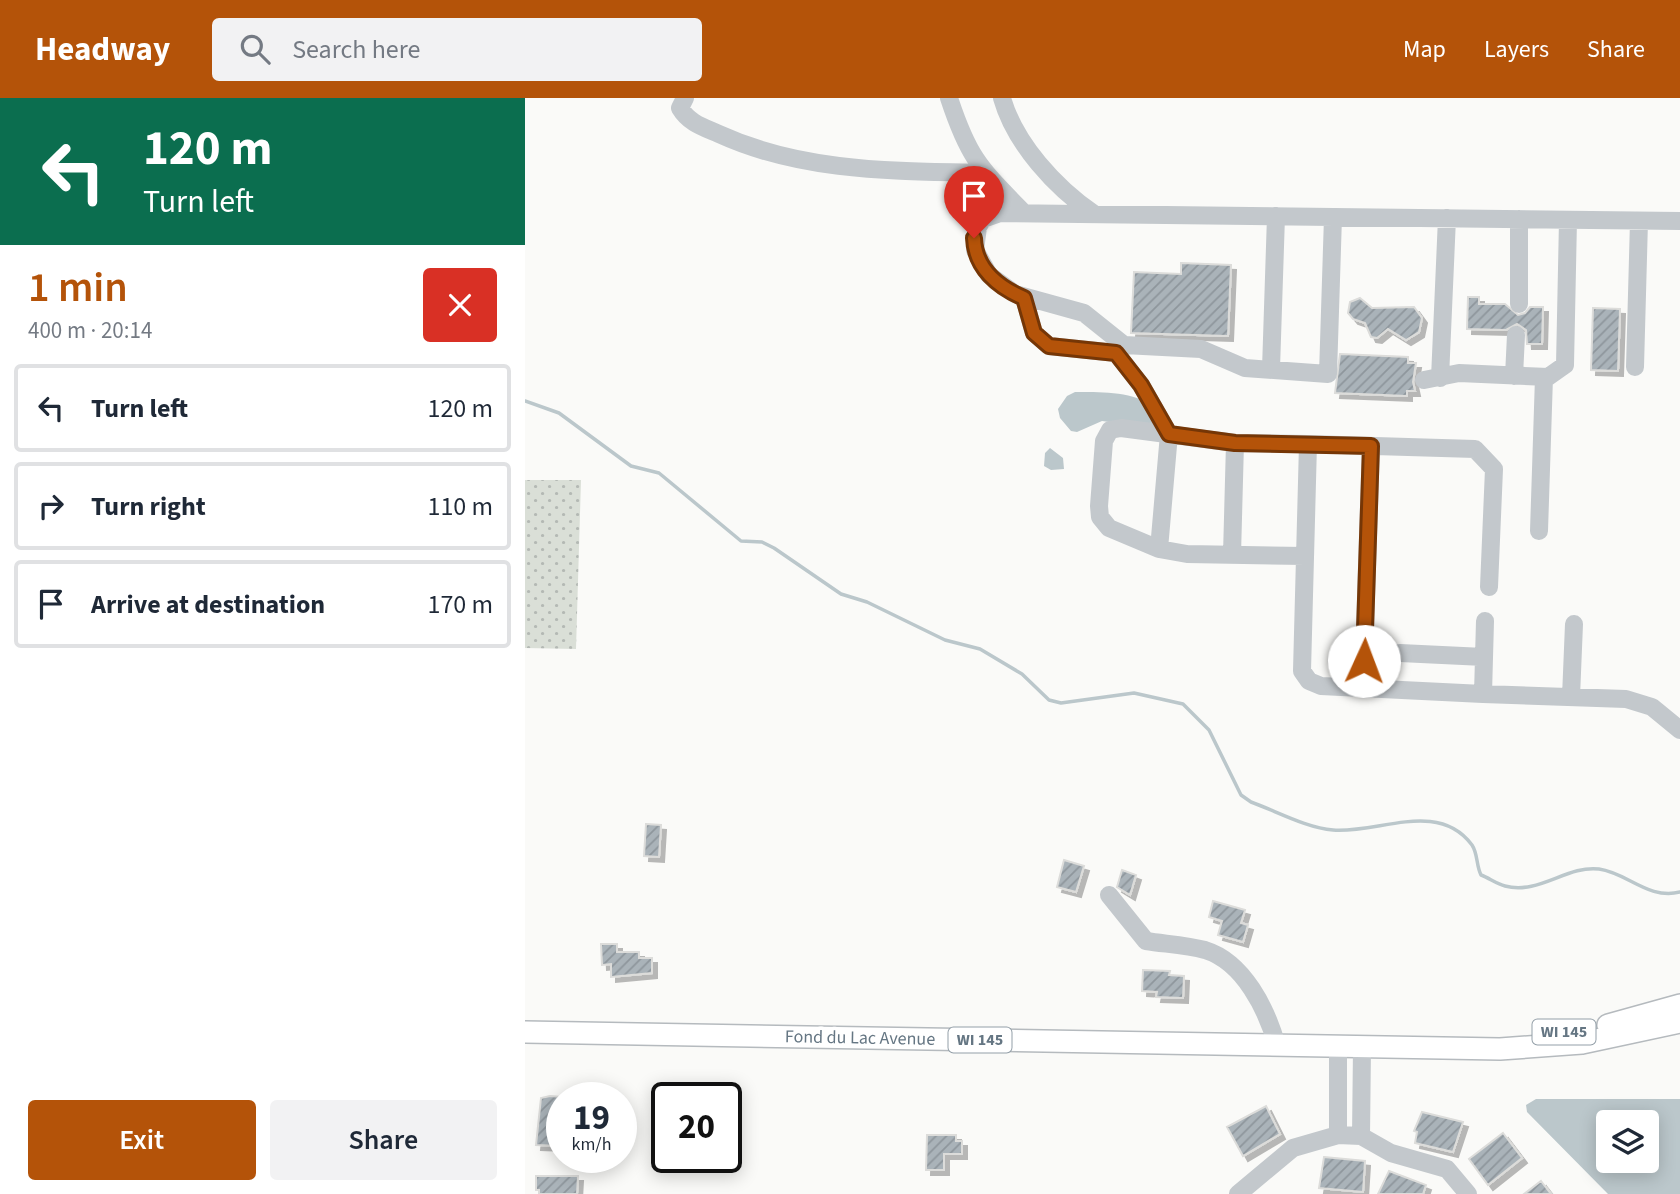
<!DOCTYPE html>
<html lang="en">
<head>
<meta charset="utf-8">
<style>
  body { margin:0; font-family:"Source Sans 3",sans-serif; background:#f2f2f3; color:#1f2937; height:100vh; display:flex; flex-direction:column; font-size:26px; white-space:nowrap }
  * { box-sizing:border-box; margin:0 }
  p { font-size:23px; color:#747a83 }
  .icon { flex:none; width:38px; height:38px; fill:none; stroke:currentColor; stroke-width:2; stroke-linecap:round; stroke-linejoin:round }
  .map { position:relative; flex:1; overflow:hidden }
  .details { display:flex; flex-direction:column; background:#fff; width:525px }
  .details>* { flex:none }
  .banner { background:#0b6e4f; color:#fff; overflow:hidden }
  .controls { position:absolute; left:1071px; top:1012px; display:grid; gap:14px }
  .controls a { display:grid; place-items:center; width:63px; height:63px; border-radius:7px; background:#fff; box-shadow:0 4px 18px #0003; font-size:35px }
  .speed { position:absolute; left:21px; top:984px; display:flex; gap:14px; font-size:35px; font-weight:700; text-align:center }
  .speed>* { display:grid; place-content:center; width:91px; height:91px; border-radius:50%; background:#fff; box-shadow:0 4px 18px #0003; line-height:1 }
  .speed small { font-size:18px; font-weight:400 }
  .speed .limit { border:4px solid #111; border-radius:10px; background:#fff; color:#111 }
  .pin { position:absolute; display:grid; place-items:center; width:60px; height:60px; color:#fff; margin:-72px -30px; border-radius:50% 50% 50% 0; rotate:-45deg; box-shadow:0 0 7px #0007 }
  .pin .icon { rotate:45deg }
  .me { position:absolute; width:77px; margin:-38px; rotate:2deg; stroke-linejoin:round; filter:drop-shadow(0 0 5px #0008) }
  .turn { display:flex; align-items:center; gap:24px; height:147px; padding:0 28px; font-size:32px }
  .turn .icon { width:91px; height:91px; stroke-width:2.5 }
  .turn b { display:block; font-size:49px; line-height:60px }
  .round { display:grid; place-items:center; flex:none; width:74px; height:74px; border-radius:7px; background:#f2f2f3 }
  .overview { display:flex; align-items:center; justify-content:space-between; height:119px; padding:0 28px }
  h1 { font-size:42px; font-weight:600; line-height:52px; color:#b45309 }
  .cta { display:flex; gap:14px; margin-top:auto; padding:14px 28px }
  .cta a { flex:1; height:80px; border-radius:7px; background:#b45309; color:#fff; font-size:28px; font-weight:600; line-height:80px; text-align:center }
  .cta a+a { background:#f2f2f3; color:#1f2937 }
  ul { padding:0; list-style:none }
  li { display:flex; align-items:center; gap:21px; height:88px; margin:0 14px 10px; padding:0 14px; border:4px solid #e0e1e3; border-radius:7px }
  li div { flex:1 }
  li b { display:block; font-size:26px }
  li em { font-style:normal }
  header { display:flex; align-items:center; gap:42px; box-sizing:border-box; height:98px; padding:0 35px; background:#b45309; color:#fff }
  header strong { font-size:33px }
  nav { display:flex; gap:38px; margin-inline-start:auto; font-size:24px }
  .search { width:490px; height:63px; background:#f2f2f3; display:flex; align-items:center; gap:18px; box-sizing:border-box; padding:0 24px; border-radius:7px; color:#747a83; font-size:26px }
  main { display:flex; flex:1; min-height:0 }
  .map>svg:first-child { display:block }
  .park { fill:url(#park-dots) }
  .water { fill:#bbc7cb; fill-rule:evenodd }
  .lines { fill:none; stroke-linecap:round; stroke-linejoin:round }
  .stream { stroke:#bbc7cb; stroke-width:3.5 }
  .building { fill:url(#building-hatch); stroke:#dcdcda; stroke-width:2; filter:url(#shadow) }
  .major-casing { stroke:#b5babe; stroke-width:24 }
  .minor { stroke:#c3c8cc; stroke-width:18 }
  .major { stroke:#fff; stroke-width:21 }
  .route-casing { stroke:#753606; stroke-width:18 }
  .route { stroke:#b45309; stroke-width:12 }
  .labels { text-anchor:middle; dominant-baseline:central; stroke-width:7; stroke-linejoin:round; paint-order:stroke }
  .shield { fill:#fff; stroke:#939fa8; stroke-width:2 }
  .shield-label { font-size:16px; font-weight:bold; fill:#657683 }
  .street-label { font-size:18px; fill:#657683; stroke:#fff }
</style>
</head>
<body>
<header>
<strong>Headway</strong>
<div class="search"><svg class="icon" aria-label="search" viewBox="0 0 24 24"><circle cx="10" cy="10" r="6"/><path d="M15 15l6 6"/></svg>Search here</div>
<nav><a>Map</a><a>Layers</a><a>Share</a></nav>
</header>
<main>
<section class="details">
<div class="banner">
<div class="turn"><svg class="icon" aria-label="left" viewBox="0 0 24 24"><path d="M17 20v-9H6M10 6l-5 5 5 5"/></svg><div><b>120 m</b>Turn left</div></div>
</div>
<div class="overview"><div><h1>1 min</h1><p>400 m · 20:14</p></div><a class="round" style="background:#d93025;color:#fff"><svg class="icon" aria-label="close" viewBox="0 0 24 24"><path d="M6 6l12 12M18 6L6 18"/></svg></a></div>
<ul>
<li><svg class="icon" aria-label="left" viewBox="0 0 24 24"><path d="M17 20v-9H6M10 6l-5 5 5 5"/></svg><div><b>Turn left</b></div><em>120 m</em></li>
<li><svg class="icon" aria-label="right" viewBox="0 0 24 24"><path d="M7 20v-9h11M14 6l5 5-5 5"/></svg><div><b>Turn right</b></div><em>110 m</em></li>
<li><svg class="icon" aria-label="arrive" viewBox="0 0 24 24"><path d="M6 21V4h12l-3 4 3 4H6"/></svg><div><b>Arrive at destination</b></div><em>170 m</em></li>
</ul>
<div class="cta"><a>Exit</a><a>Share</a></div>
</section>
<div class="map">
<svg width="1155" height="1096" viewBox="0 0 1155 1096">
  <defs>
    <pattern id="park-dots" width="8" height="8" patternUnits="userSpaceOnUse" patternTransform="scale(1.75)"><rect width="8" height="8" fill="#dadfd7"/><path d="M2 2h.1M6 6h.1" fill="none" stroke="#b4b9b4" stroke-width="1.8" stroke-linecap="round"/></pattern>
    <pattern id="building-hatch" width="6" height="6" patternUnits="userSpaceOnUse" patternTransform="scale(1.75)"><rect width="6" height="6" fill="#aab3b9"/><path d="M-1 1l2-2M0 6l6-6M5 7l2-2" fill="none" stroke="#8e969c"/></pattern>
    <filter id="shadow"><feDropShadow dx="5" dy="5" stdDeviation="0" flood-color="#0004"/></filter>
  </defs>
  <rect width="100%" height="100%" fill="#fafaf8"/>
  <path class="park" d="M0 382H56L51 551 0 550Z"/>
  <path class="water" d="M550 294C579 294 611 293 634 312L628 326 621 329 577 323 552 334 546 333 535 320 533 311 542 298Z
    M525 350 538 360 539 371 526 372 519 368 520 355Z
    M1011 1001H1155V1096H1083L1002 1014 1001 1007ZM1083 1024H1122V1062H1083Z"/>
  <g class="lines">
    <path class="stream" d="M0 303 34 315 106 368 134 375 216 443 237 444 249 450 316 496 342 504 420 542 455 551 497 576 524 602 536 605 609 595 658 606 684 632 716 697 726 704C751 713 782 730 808 732 853 736 913 701 947 747 953 756 951 767 956 777 964 780 972 786 980 788 1014 797 1042 767 1074 771 1103 775 1123 802 1155 794"/>
  </g>
  <path class="building" d="M656 165 706 167 703 238 606 235 609 174 656 176Z
    M943 199H954V206H980L993 217 1000 215 1005 209H1018L1017 246H1002L1001 232 992 226 981 232 942 231Z
    M835 200 847 210 889 209 897 220 894 234 881 242 863 231 852 240 846 239 840 225 828 221 823 215 825 204Z
    M1068 210 1095 211 1093 273 1066 272Z
    M815 256 883 259V265H891L888 284 890 293H882V298L810 295Z
    M121 726 136 727 134 759 119 758Z
    M539 762 559 768 551 794 532 789Z
    M597 772 611 777 605 797 592 789Z
    M688 803 720 812 716 825 723 827 718 844 693 837 697 823 684 819Z
    M76 846H92V854H114V860H127V875L86 879V866L77 867Z
    M618 872 645 873 644 877 659 878 658 900 631 899 632 894 617 893Z
    M25 998 37 999V1048L11 1047 16 1000Z
    M741 1008 755 1036 718 1058 702 1029Z
    M897 1014 938 1024 928 1054 890 1045 892 1034 889 1033Z
    M978 1035 997 1060 963 1087 944 1061Z
    M402 1037H431V1043H437V1056H419V1072H401Z
    M799 1059 840 1063 838 1094 794 1090Z
    M864 1073 901 1087 898 1096H853Z
    M11 1078H53L52 1096H14V1092H11Z
    M1016 1083 1026 1096H999Z"/>
  <g class="lines">
    <g class="major-casing">
      <path id="major" d="M1083 927 1155 907
        M0 934 975 951 1057 945 1155 924"/>
    </g>
    <path class="minor" d="M160 0 155 10C164 25 178 29 194 36 277 74 368 73 457 75
      M424 0C444 61 455 70 499 115
      M477 0C490 46 531 90 569 116
      M808 119 803 276 720 270 676 251 599 247 559 215 490 196 464 177 450 152 453 129 458 121 475 115 1155 123
      M499 200 509 235 524 248 591 255 616 287 644 336 634 451
      M994 206V121
      M1110 269 1114 123
      M746 271 751 118
      M989 278 991 237
      M915 280 922 120
      M899 282 934 275 1023 279 1040 267 1043 122
      M1014 433 1019 279
      M707 457 710 345
      M780 458 662 456 634 451 584 430 575 419 574 408 579 343 585 332 596 330 710 345 783 346
      M960 523 958 596 1101 601 1127 609 1155 632
      M875 555 959 559
      M838 590 846 348
      M958 596 796 588 784 583 777 573 783 346 950 351 969 371 964 489
      M1046 599 1049 526
      M584 797 621 843C640 846 661 847 680 852 719 864 742 912 752 948
      M813 1037V950
      M836 1038 837 950
      M713 1096 768 1050 813 1037 836 1038 866 1055 922 1071 943 1096"/>
    <use href="#major" class="major"/>
  </g>
  <g class="lines">
    <g class="route-casing">
      <path id="route" d="M449 140C450 170 473 189 499 200L509 235 524 248 591 255 616 287 644 336 710 345 846 348 839 563"/>
    </g>
    <use href="#route" class="route"/>
  </g>
  <g class="labels">
    <g class="shield">
      <rect x="1007.5" y="921.5" width="63" height="25" rx="5"/>
      <rect x="423.5" y="929.5" width="63" height="25" rx="5"/>
    </g>
    <g class="shield-label">
      <text x="1039" y="934">WI 145</text>
      <text x="455" y="942">WI 145</text>
    </g>
    <g class="street-label">
      <text transform="translate(335 940) rotate(1)">Fond du Lac Avenue</text>
    </g>
  </g>
</svg>
<div class="controls">
<a><svg class="icon" aria-label="layers" viewBox="0 0 24 24"><path d="M12 4l9 5-9 5-9-5zM3 14l9 5 9-5"/></svg></a>
</div>
<div class="speed"><div>19<small>km/h</small></div><div class="limit">20</div></div>
<div class="pin" style="left:449px;top:140px;background:#d93025"><svg class="icon" aria-label="arrive" viewBox="0 0 24 24"><path d="M6 21V4h12l-3 4 3 4H6"/></svg></div>
<svg class="me" style="left:839px;top:563px" viewBox="-20 -20 40 40"><circle r="19" fill="#fff"/><path d="M0-13L10 11 0 6-10 11z" fill="#b45309"/></svg>
</div>
</main>
</body>
</html>
